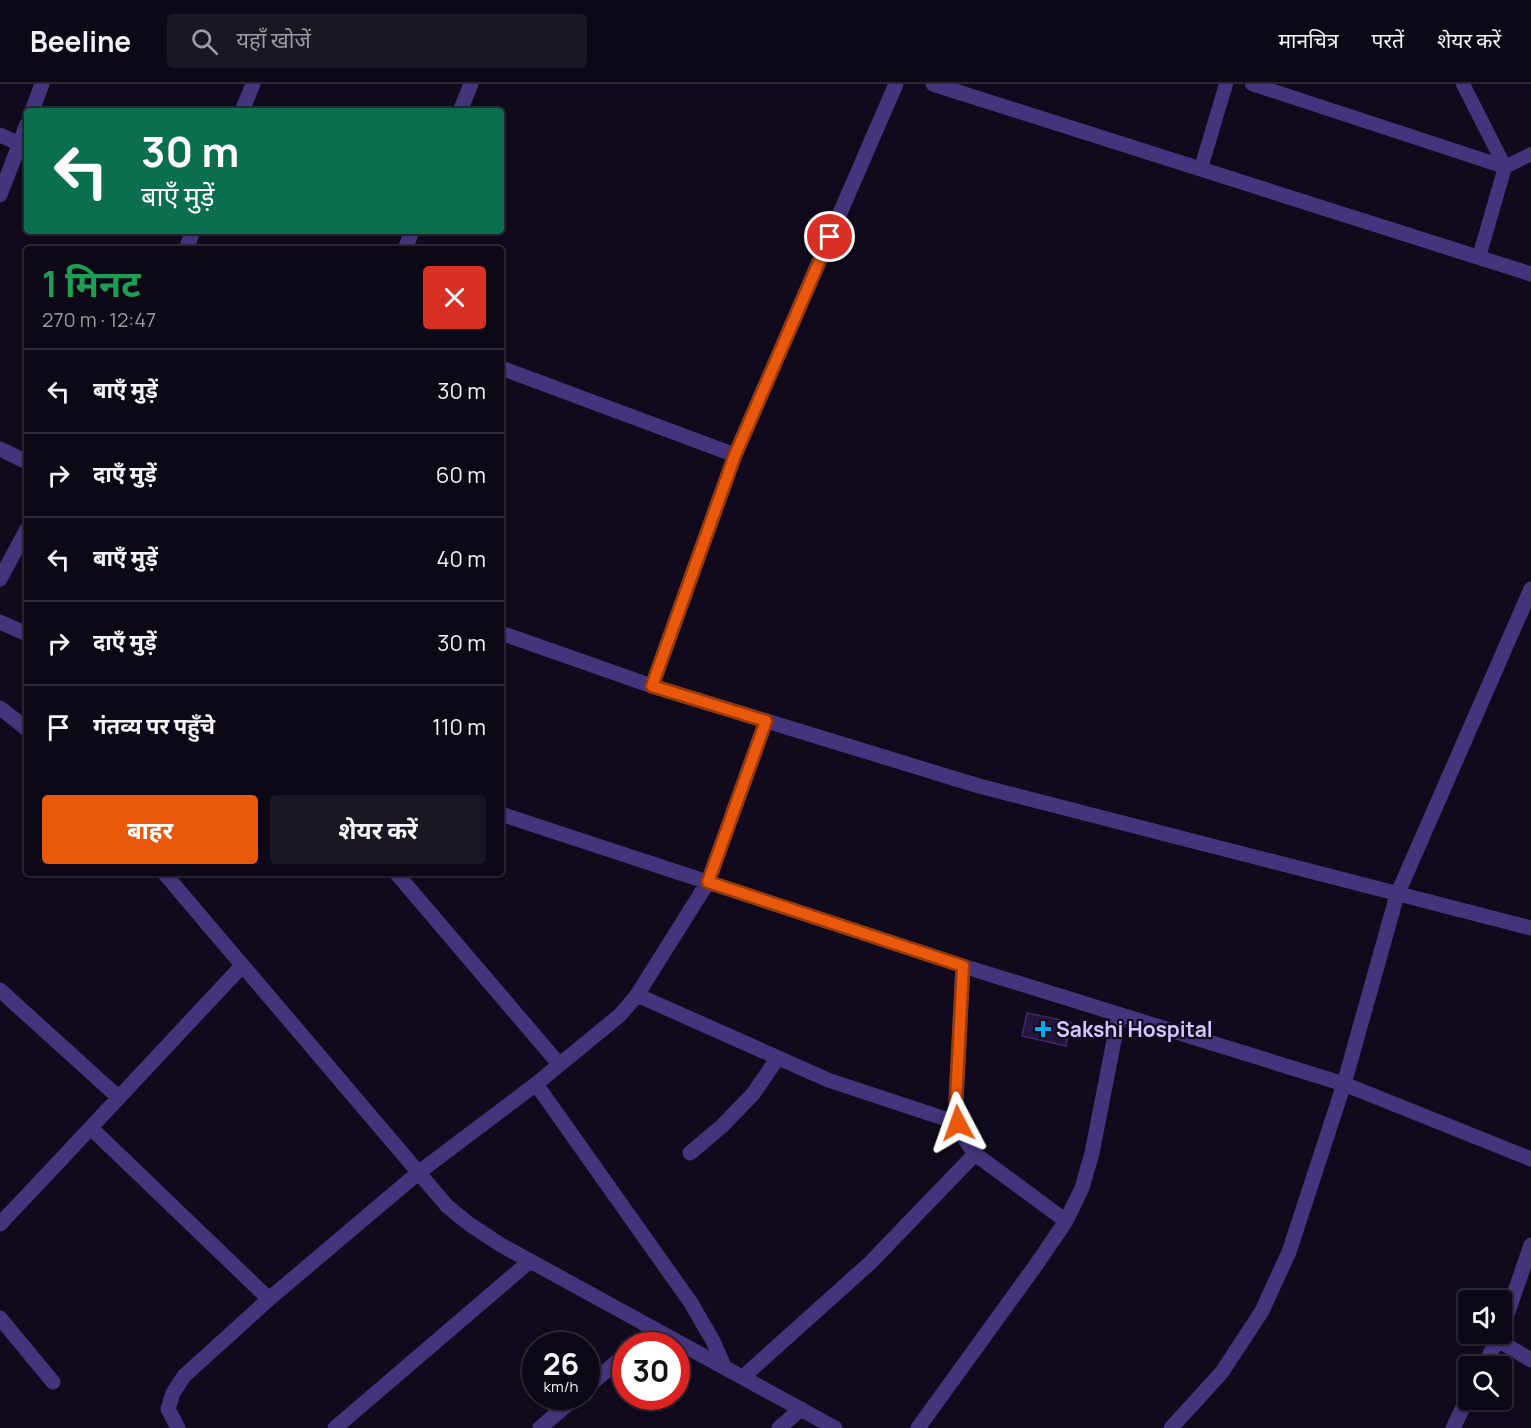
<!DOCTYPE html>
<html lang="hi">
<head>
<meta charset="utf-8">
<style>
  body { margin:0; font-family:Manrope,"Noto Sans Devanagari",sans-serif; background:#1a1622; color:#f1f3f6; height:100vh; display:flex; flex-direction:column; font-size:22px; white-space:nowrap }
  * { box-sizing:border-box; margin:0 }
  p { font-size:20px; color:#9a9aa0 }
  .icon { flex:none; width:33px; height:33px; fill:none; stroke:currentColor; stroke-width:2; stroke-linecap:round; stroke-linejoin:round }
  .map { position:relative; flex:1; overflow:hidden }
  .details { position:absolute; left:24px; top:162px; width:480px; height:630px; display:flex; flex-direction:column; background:#0c0815; border-radius:6px; box-shadow:0 2px 4px #0004,0 0 0 2px #2c2934 }
  .details>* { flex:none }
  .guide { position:absolute; left:24px; top:24px; width:480px; height:126px; border-radius:6px; box-shadow:0 2px 4px #0004,0 0 0 2px #2c2934; background:#0b6e4f; color:#fff; overflow:hidden }
  .controls { position:absolute; left:1458px; top:1206px; display:grid; gap:12px }
  .controls a { display:grid; place-items:center; width:54px; height:54px; border-radius:6px; background:#0c0815; box-shadow:0 2px 4px #0004,0 0 0 2px #2c2934; font-size:30px }
  .speed { position:absolute; left:522px; top:1248px; display:flex; gap:12px; font-size:30px; font-weight:700; text-align:center }
  .speed>* { display:grid; place-content:center; width:78px; height:78px; border-radius:50%; background:#0c0815; box-shadow:0 2px 4px #0004,0 0 0 2px #2c2934; line-height:1 }
  .speed small { font-size:15px; font-weight:400 }
  .speed .limit { border:9px solid #d22; background:#fff; color:#111 }
  .pin { position:absolute; display:grid; place-items:center; width:51px; height:51px; color:#fff; margin:-26px; border:3px solid #fff; border-radius:50%; box-shadow:0 2px 6px #0007 }
  .me { position:absolute; width:66px; margin:-33px; rotate:356deg; stroke-linejoin:round; filter:drop-shadow(0 0 4px #0008) }
  .turn { display:flex; align-items:center; gap:21px; height:126px; padding:0 18px; font-size:27px }
  .turn .icon { width:78px; height:78px; stroke-width:2.5 }
  .turn b { display:block; font-size:42px; line-height:51px }
  .round { display:grid; place-items:center; flex:none; width:63px; height:63px; border-radius:6px; background:#1a1622 }
  .overview { display:flex; align-items:center; justify-content:space-between; height:102px; padding:0 18px }
  h1 { font-size:36px; font-weight:700; line-height:45px; color:#1e9e55 }
  .action { display:flex; gap:12px; margin-top:auto; padding:12px 18px }
  .action a { flex:1; height:69px; border-radius:6px; background:#ea580c; color:#fff; font-size:24px; font-weight:700; line-height:69px; text-align:center }
  .action a+a { background:#1a1622; color:#f1f3f6 }
  ul { padding:0; list-style:none }
  li { display:flex; align-items:center; gap:18px; height:84px; padding:0 18px; border-top:2px solid #2c2934 }
  li div { flex:1 }
  li b { display:block; font-size:22px }
  li em { font-style:normal }
  header { display:flex; align-items:center; gap:36px; box-sizing:border-box; height:84px; padding:0 30px; background:#0c0815; border-bottom:2px solid #2c2934 }
  header strong { font-size:28px }
  nav { display:flex; gap:33px; margin-inline-start:auto; font-size:21px }
  .search { width:420px; height:54px; background:#1a1622; display:flex; align-items:center; gap:15px; box-sizing:border-box; padding:0 21px; border-radius:6px; color:#9a9aa0; font-size:22px }
  .map>svg:first-child { display:block }
  .building { fill:#25163d; stroke:#40276a; stroke-width:1.5 }
  .lines { fill:none; stroke-linecap:round; stroke-linejoin:round }
  .service { stroke:#44347c; stroke-width:14 }
  .minor { stroke:#44347c; stroke-width:15 }
  .tertiary { stroke:#44347c; stroke-width:15 }
  .route-casing { stroke:#983908; stroke-width:15 }
  .route { stroke:#ea580c; stroke-width:10 }
  .poi-dot { fill:#00acf0; stroke:#100a1c; stroke-width:2 }
  .labels { text-anchor:middle; dominant-baseline:central; stroke-width:4.5; stroke-linejoin:round; paint-order:stroke }
  .poi-label { font-size:21px; font-weight:bold; fill:#d6c5ff; stroke:#100a1c; text-anchor:start }
</style>
</head>
<body>
<header>
<strong>Beeline</strong>
<div class="search"><svg class="icon" aria-label="search" viewBox="0 0 24 24"><circle cx="10" cy="10" r="6"/><path d="M15 15l6 6"/></svg>यहाँ खोजें</div>
<nav><a>मानचित्र</a><a>परतें</a><a>शेयर करें</a></nav>
</header>
<div class="map">
<svg width="1531" height="1344" viewBox="0 0 1531 1344">
  <rect width="100%" height="100%" fill="#100a1c"/>
  <path class="building" d="M1027 929 1071 938 1066 962 1022 952Z"/>
  <g class="lines">
    <path class="service" d="M1252 0 1505 83
      M1463 0 1505 83
      M1201 84 1226 0
      M1479 173 1505 83 1531 70"/>
    <path class="minor" d="M933 0 1531 190
      M32 27 42 0
      M242 27 253 0
      M460 27 471 0
      M0 51 20 60
      M0 111 27 40
      M186 165 193 147
      M405 165 412 147
      M501 284 735 371
      M0 495 27 445
      M0 538 27 550
      M652 602 735 371 896 0
      M0 624 27 645
      M501 730 963 882 1344 1000 1531 1075
      M164 789 447 1122 469 1140 501 1161 835 1344
      M396 789 559 980
      M963 882 956 1016 958 1039 966 1057 975 1070 1066 1137
      M0 906 118 1013
      M637 911 828 996 958 1039
      M536 1000 691 1219 713 1257 724 1282
      M91 1044 269 1215
      M690 1069 722 1042 753 1010 777 975
      M0 1140C81 1055 161 968 242 882
      M0 1234 53 1298
      M1502 1245 1531 1161
      M1498 1256 1531 1276
      M636 1262 655 1245
      M1484 1282 1500 1250
      M743 1293 870 1179 975 1070
      M586 1304 626 1270
      M178 1344 168 1325 173 1309 184 1292 269 1215 418 1089 536 1000 620 931 637 911 708 798 766 637
      M335 1344 530 1177
      M540 1344 577 1312
      M779 1344 801 1325
      M918 1344 1036 1181 1066 1137 1082 1104 1092 1069 1119 931
      M1171 1344 1222 1288 1262 1227 1289 1168 1344 1000 1397 811 1531 505
      M1453 1344 1468 1313"/>
    <path class="tertiary" d="M0 365 27 378
      M501 549 652 602 979 702 1531 844"/>
  </g>
  <g class="lines">
    <g class="route-casing">
      <path id="route" d="M830 153 735 371 652 602 766 637 708 798 963 882 956 1016 958 1039"/>
    </g>
    <use href="#route" class="route"/>
  </g>
  <path class="poi-dot" d="M1040 936h6v6h6v6h-6v6h-6v-6h-6v-6h6z"/>
  <g class="labels">
    <g class="poi-label">
      <text x="1056" y="945">Sakshi Hospital</text>
    </g>
  </g>
</svg>
<div class="controls">
<a><svg class="icon" aria-label="sound" viewBox="0 0 24 24"><path d="M4 9h4l5-4v14l-5-4H4zM17 9q2 3 0 6"/></svg></a>
<a><svg class="icon" aria-label="search" viewBox="0 0 24 24"><circle cx="10" cy="10" r="6"/><path d="M15 15l6 6"/></svg></a>
</div>
<div class="speed"><div>26<small>km/h</small></div><div class="limit">30</div></div>
<div class="pin" style="left:830px;top:153px;background:#d93025"><svg class="icon" aria-label="arrive" viewBox="0 0 24 24"><path d="M6 21V4h12l-3 4 3 4H6"/></svg></div>
<svg class="me" style="left:958px;top:1039px" viewBox="-20 -20 40 40"><path d="M0-17L14 15 0 8-14 15z" fill="#ea580c" stroke="#fff" stroke-width="4"/></svg>
<div class="guide">
<div class="turn"><svg class="icon" aria-label="left" viewBox="0 0 24 24"><path d="M17 20v-9H6M10 6l-5 5 5 5"/></svg><div><b>30 m</b>बाएँ मुड़ें</div></div>
</div>
<section class="details">
<div class="overview"><div><h1>1 मिनट</h1><p>270 m · 12:47</p></div><a class="round" style="background:#d93025;color:#fff"><svg class="icon" aria-label="close" viewBox="0 0 24 24"><path d="M6 6l12 12M18 6L6 18"/></svg></a></div>
<ul>
<li><svg class="icon" aria-label="left" viewBox="0 0 24 24"><path d="M17 20v-9H6M10 6l-5 5 5 5"/></svg><div><b>बाएँ मुड़ें</b></div><em>30 m</em></li>
<li><svg class="icon" aria-label="right" viewBox="0 0 24 24"><path d="M7 20v-9h11M14 6l5 5-5 5"/></svg><div><b>दाएँ मुड़ें</b></div><em>60 m</em></li>
<li><svg class="icon" aria-label="left" viewBox="0 0 24 24"><path d="M17 20v-9H6M10 6l-5 5 5 5"/></svg><div><b>बाएँ मुड़ें</b></div><em>40 m</em></li>
<li><svg class="icon" aria-label="right" viewBox="0 0 24 24"><path d="M7 20v-9h11M14 6l5 5-5 5"/></svg><div><b>दाएँ मुड़ें</b></div><em>30 m</em></li>
<li><svg class="icon" aria-label="arrive" viewBox="0 0 24 24"><path d="M6 21V4h12l-3 4 3 4H6"/></svg><div><b>गंतव्य पर पहुँचे</b></div><em>110 m</em></li>
</ul>
<div class="action"><a>बाहर</a><a>शेयर करें</a></div>
</section>
</div>
</body>
</html>
